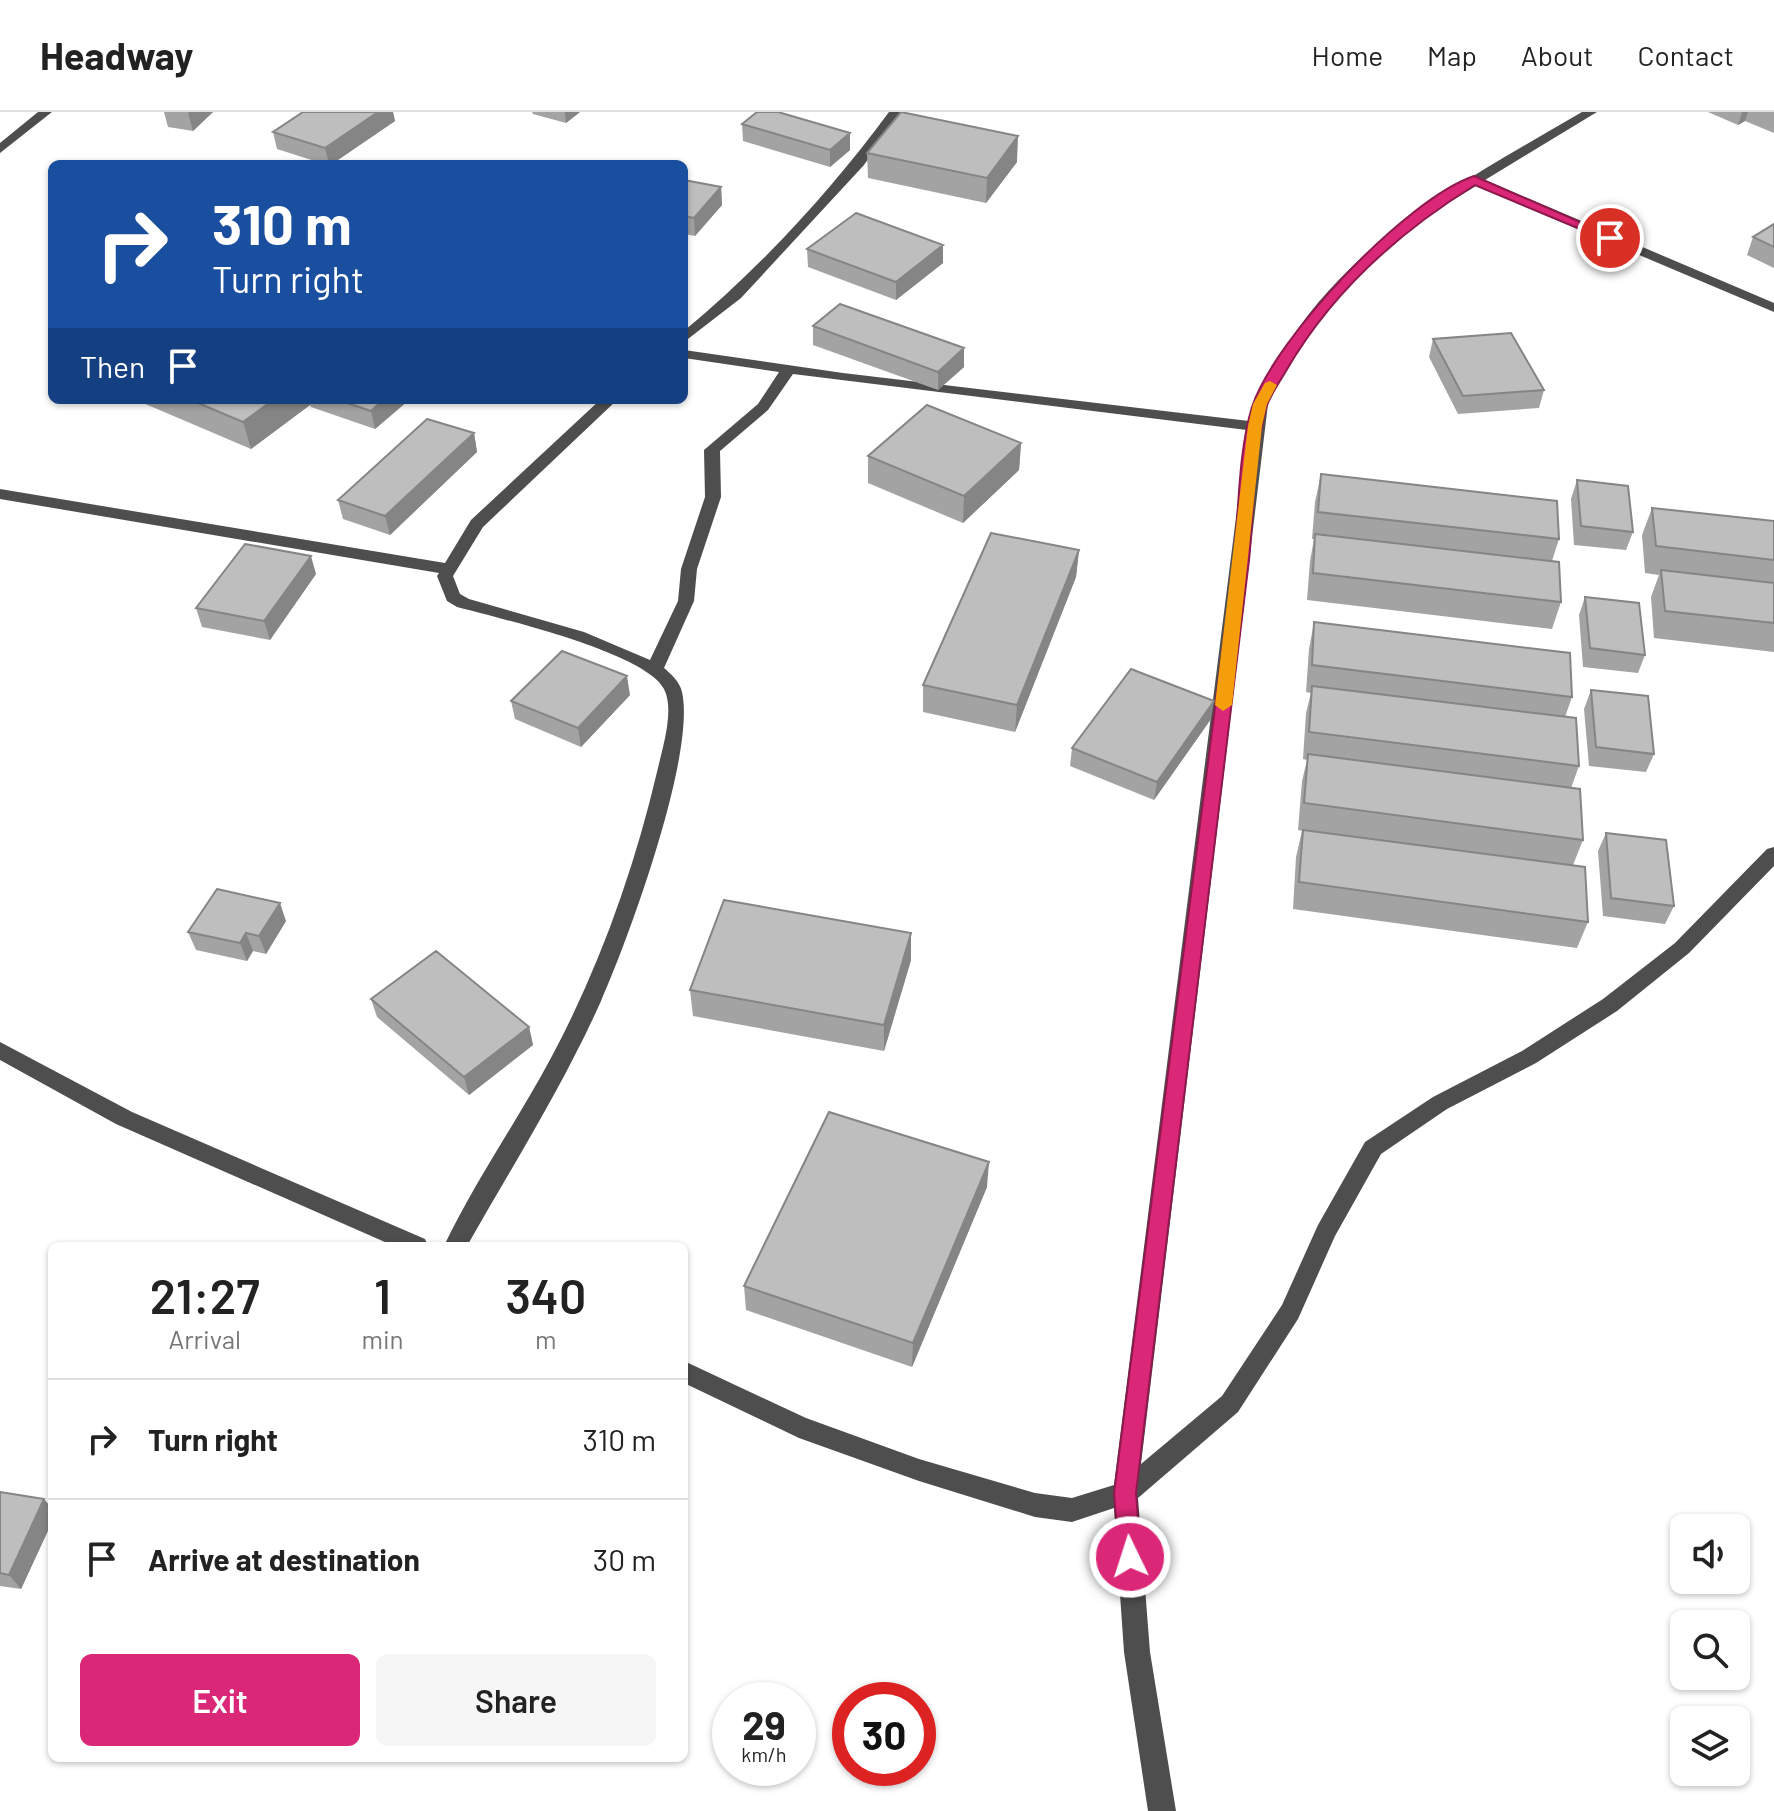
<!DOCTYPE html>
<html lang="en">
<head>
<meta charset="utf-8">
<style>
  body { margin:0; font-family:Barlow,sans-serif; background:#f6f6f6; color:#222; height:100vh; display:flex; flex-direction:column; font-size:30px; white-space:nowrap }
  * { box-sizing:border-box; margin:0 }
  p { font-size:26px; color:#767676 }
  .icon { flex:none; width:44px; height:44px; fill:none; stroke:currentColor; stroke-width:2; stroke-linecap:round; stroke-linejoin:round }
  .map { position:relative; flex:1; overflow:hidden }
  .drawer { position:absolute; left:48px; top:1130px; width:640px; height:520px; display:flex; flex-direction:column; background:#fff; border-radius:12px; box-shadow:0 2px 6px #0004 }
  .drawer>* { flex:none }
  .banner { position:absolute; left:48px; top:48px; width:640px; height:244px; border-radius:12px; box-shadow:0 2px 6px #0004; background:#1a4fa0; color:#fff; overflow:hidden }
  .controls { position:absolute; left:1670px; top:1402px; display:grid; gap:16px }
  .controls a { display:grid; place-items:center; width:80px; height:80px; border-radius:12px; background:#fff; box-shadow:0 2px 6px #0004; font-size:40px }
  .speed { position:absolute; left:712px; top:1570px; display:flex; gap:16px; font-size:40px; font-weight:700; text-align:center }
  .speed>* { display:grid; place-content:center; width:104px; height:104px; border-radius:50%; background:#fff; box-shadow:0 2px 6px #0004; line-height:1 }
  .speed small { font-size:20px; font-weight:400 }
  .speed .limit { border:12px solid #d22; background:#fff; color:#111 }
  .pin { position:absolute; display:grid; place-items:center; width:68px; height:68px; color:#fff; margin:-34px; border:4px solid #fff; border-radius:50%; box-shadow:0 2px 8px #0007 }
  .me { position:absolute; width:88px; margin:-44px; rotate:356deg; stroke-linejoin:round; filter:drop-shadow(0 0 6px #0008) }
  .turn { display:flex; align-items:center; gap:28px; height:168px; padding:0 32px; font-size:36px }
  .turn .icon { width:104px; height:104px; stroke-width:2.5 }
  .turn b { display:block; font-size:56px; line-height:68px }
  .then { display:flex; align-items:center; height:76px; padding:0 32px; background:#0003; gap:16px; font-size:30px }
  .eta { display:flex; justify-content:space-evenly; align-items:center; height:136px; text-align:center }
  .eta b { font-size:48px; font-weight:600; line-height:56px }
  .cta { display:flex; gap:16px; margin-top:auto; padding:16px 32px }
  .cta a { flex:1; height:92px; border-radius:12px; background:#db2777; color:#fff; font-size:32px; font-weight:600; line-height:92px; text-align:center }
  .cta a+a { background:#f6f6f6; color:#222 }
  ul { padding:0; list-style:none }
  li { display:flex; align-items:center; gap:24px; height:120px; padding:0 32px; border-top:2px solid #e0e0e0 }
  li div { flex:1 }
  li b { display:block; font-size:30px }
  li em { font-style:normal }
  header { display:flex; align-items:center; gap:48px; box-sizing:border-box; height:112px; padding:0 40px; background:#fff; border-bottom:2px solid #e0e0e0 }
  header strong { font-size:38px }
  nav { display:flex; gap:44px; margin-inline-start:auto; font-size:28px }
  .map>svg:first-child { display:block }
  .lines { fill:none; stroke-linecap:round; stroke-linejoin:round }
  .minor { fill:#4e4e4e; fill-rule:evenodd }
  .wall { fill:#a3a3a3 }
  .shaded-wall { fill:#858585 }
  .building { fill:#bebebe; stroke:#858585; stroke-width:2 }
  .route { fill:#db2777; stroke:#8e194d; stroke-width:2 }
  .slow { fill:#f59e0b }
</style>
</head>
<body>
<header>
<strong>Headway</strong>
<nav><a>Home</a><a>Map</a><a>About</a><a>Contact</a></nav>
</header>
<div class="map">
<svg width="1774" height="1699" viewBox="0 0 1774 1699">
  <rect width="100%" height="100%" fill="#fff"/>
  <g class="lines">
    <path class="minor" d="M38 0H52L0 41V31Z
      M889 0H901L864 53 741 186 684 230V219C760 156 830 80 889 0Z
      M1582 0H1597L1485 68 1774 191V200L1476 74C1409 113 1350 166 1304 228 1290 248 1279 271 1268 292L1141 1352 1222 1284 1282 1193 1318 1113 1365 1030 1433 985 1522 939 1603 887 1675 831 1767 737 1774 735V754L1689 841 1617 899 1536 951 1447 997 1381 1042 1335 1124 1298 1207 1238 1300 1138 1386 1150 1540 1176 1699H1148L1124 1540 1114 1396 1072 1410 1035 1405 919 1369 799 1326 684 1271V1249L806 1306 919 1347 1035 1381 1072 1386 1114 1373 1247 318 793 262 768 298 720 339 721 385 697 457 694 489 664 556C671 562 680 570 682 580 696 642 629 826 601 889 563 974 513 1053 467 1134H444C475 1069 518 1008 552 944 599 856 634 758 657 660 662 638 675 598 664 577 645 540 498 506 457 495L447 489 437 464 439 461 0 387V377L445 451 471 408 600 288H617L483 415 453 464 460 482 469 487 584 520 650 548 678 489 681 457 705 385 704 338 758 292 779 260 684 246V238L843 261 1249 309C1254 286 1266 268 1278 248 1346 129 1468 67 1582 0Z
      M0 930 132 1000 425 1127 428 1134H394L116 1012 0 948Z"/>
  </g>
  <path class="wall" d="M164 0H213L193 19 168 15Z
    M303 0H393L395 9 332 52H324L277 37 273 20Z
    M532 0H580L566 11 533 2Z
    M1708 0H1774V21L1745 9 1738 13Z
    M742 12 850 21V38L830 55 743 29Z
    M867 41 1017 50 986 91 868 66Z
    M684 68 721 75 722 93 695 124 684 122Z
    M1774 112V156L1747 143 1753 125Z
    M943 133V151L896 188 808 155 807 137Z
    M813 214 964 255 938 278 813 233Z
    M1433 227 1544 278 1539 296 1458 302 1429 245Z
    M136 288H409L375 317 311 295 310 293 251 337Z
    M474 321 477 340 390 423 343 407 338 388Z
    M1021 331 1019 358 963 411 868 371V344Z
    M1321 362 1559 427 1552 449 1561 490 1552 517 1307 488 1310 449 1314 427H1312L1315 390Z
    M1577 368 1633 420 1626 438 1574 433 1571 387Z
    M1652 396 1774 409V540L1654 526 1651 485 1659 463 1645 461 1642 423Z
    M1079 438 1076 465 1015 620 923 600V573Z
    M316 462 270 528 202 515 196 496Z
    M1585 485 1645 543 1638 561 1583 555 1579 503Z
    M1314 510 1572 585 1565 605 1579 654 1571 676 1583 728 1573 753 1588 810 1577 836 1293 797 1296 745 1302 719 1298 718 1302 669 1307 648 1303 647 1306 601 1311 581 1306 580 1309 537Z
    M1591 578 1654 642 1646 660 1589 654 1584 597Z
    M630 583 581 635 515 607 511 589Z
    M1211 607 1154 688 1070 654 1072 636Z
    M1606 721 1674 794 1665 812 1603 804 1598 739Z
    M286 809 266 842 253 839 247 849 196 838 188 820Z
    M911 821V848L884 939 693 904 690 878Z
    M371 887 529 915 533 933 469 983 377 905Z
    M987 1075 912 1255 746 1198 744 1174Z
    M0 1380 44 1387 52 1397V1410L21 1477 0 1474Z"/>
  <path class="shaded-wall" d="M190 0H213L193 19 188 1Z
    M378 0H393L395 9 332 52H329L325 36Z
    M565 0H580L566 11Z
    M1742 0H1748L1745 9 1738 13Z
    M850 21V38L830 55V38Z
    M1018 24 1017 50 986 91 987 66Z
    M721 75 722 93 695 124 694 106Z
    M943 133V151L896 188V170Z
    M964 236V255L938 278V260Z
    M273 288H309L310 293 251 337 243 310Z
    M383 288H409L375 317 371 299Z
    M474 321 477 340 390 423 385 404Z
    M1021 331 1019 358 963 411 964 384Z
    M1079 438 1076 465 1015 620 1017 593Z
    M311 444 316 462 270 528 264 509Z
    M627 564 630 583 581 635 578 616Z
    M1214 589 1211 607 1154 688 1157 670Z
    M280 791 286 809 266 842 259 824Z
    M246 821 253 839 247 849 240 831Z
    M911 821V848L884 939V913Z
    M529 915 533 933 469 983 464 965Z
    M989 1050 987 1075 912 1255 913 1231Z
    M44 1387 52 1397V1410L21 1477 9 1463Z"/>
  <path class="building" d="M303 0H378L325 36 273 20Z
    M757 0H778L850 21 830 38 742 12Z
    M901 0 1018 24 987 66 867 41Z
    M684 68 721 75 694 106 684 104Z
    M856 101 943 133 896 170 807 137Z
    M1774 112V135L1753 125Z
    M840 192 964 236 938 260 813 214Z
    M1511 221 1544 278 1463 284 1433 227Z
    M191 288H273L243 310Z
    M339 288H383L371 299Z
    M927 293 1021 331 964 384 868 344Z
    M427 307 474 321 385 404 338 388Z
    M1321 362 1557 389 1559 427 1318 400Z
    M1577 368 1628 374 1633 420 1581 414Z
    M1652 396 1774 409V448L1656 434Z
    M991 421 1079 438 1017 593 923 573Z
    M1315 422 1559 450 1561 490 1313 461Z
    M245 432 311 444 264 509 196 496Z
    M1661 458 1774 471V511L1665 499Z
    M1585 485 1639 491 1645 543 1590 536Z
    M1314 510 1570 541 1572 585 1312 553Z
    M562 539 627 564 578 616 511 589Z
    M1131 557 1214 589 1157 670 1072 636Z
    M1312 574 1576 606 1579 654 1309 620Z
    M1591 578 1648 584 1654 642 1596 635Z
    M1308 642 1580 677 1583 728 1304 691Z
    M1303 718 1585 755 1588 810 1299 770Z
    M1606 721 1666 728 1674 794 1611 786Z
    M217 777 280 791 259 824 246 821 240 831 188 820Z
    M724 788 911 821 884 913 690 878Z
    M436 839 529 915 464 965 371 887Z
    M829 1000 989 1050 913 1231 744 1174Z
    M0 1380 44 1387 9 1463 0 1461Z"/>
  <path class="route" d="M1474 64 1617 126 1606 128 1475 73C1399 120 1331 181 1286 259 1279 271 1270 283 1266 296 1253 344 1254 399 1249 448L1136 1381 1141 1445 1138 1453 1130 1456 1122 1453 1119 1445 1114 1381 1234 448C1239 400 1238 341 1252 295 1274 227 1406 87 1474 64Z"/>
  <path class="slow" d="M1270 269 1277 273 1267 292 1262 314 1232 593 1223 599 1215 593 1248 314 1253 292 1265 271Z"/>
</svg>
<div class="controls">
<a><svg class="icon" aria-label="sound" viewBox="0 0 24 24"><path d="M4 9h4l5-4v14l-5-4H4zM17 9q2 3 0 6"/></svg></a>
<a><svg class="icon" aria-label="search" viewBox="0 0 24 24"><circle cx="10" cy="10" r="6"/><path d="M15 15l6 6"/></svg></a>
<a><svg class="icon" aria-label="layers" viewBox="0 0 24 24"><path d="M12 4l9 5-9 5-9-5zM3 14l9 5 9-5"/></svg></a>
</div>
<div class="speed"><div>29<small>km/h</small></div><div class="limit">30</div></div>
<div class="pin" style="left:1610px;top:126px;background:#d93025"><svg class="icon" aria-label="arrive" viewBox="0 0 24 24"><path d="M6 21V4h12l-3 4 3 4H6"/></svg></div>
<svg class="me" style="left:1130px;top:1445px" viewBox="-20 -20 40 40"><circle r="17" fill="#db2777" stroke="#fff" stroke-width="3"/><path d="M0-11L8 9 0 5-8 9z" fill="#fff"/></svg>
<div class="banner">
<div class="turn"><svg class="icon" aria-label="right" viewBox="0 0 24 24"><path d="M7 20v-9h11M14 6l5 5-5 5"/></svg><div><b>310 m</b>Turn right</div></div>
<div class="then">Then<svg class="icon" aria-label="arrive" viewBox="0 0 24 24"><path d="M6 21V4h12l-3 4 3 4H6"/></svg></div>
</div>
<section class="drawer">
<div class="eta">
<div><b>21:27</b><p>Arrival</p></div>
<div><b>1</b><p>min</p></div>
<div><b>340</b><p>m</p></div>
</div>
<ul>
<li><svg class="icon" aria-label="right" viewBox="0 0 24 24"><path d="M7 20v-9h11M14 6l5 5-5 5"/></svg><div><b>Turn right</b></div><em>310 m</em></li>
<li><svg class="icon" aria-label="arrive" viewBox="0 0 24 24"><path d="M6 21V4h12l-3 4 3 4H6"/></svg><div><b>Arrive at destination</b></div><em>30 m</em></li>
</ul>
<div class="cta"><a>Exit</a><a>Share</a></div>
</section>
</div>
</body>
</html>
